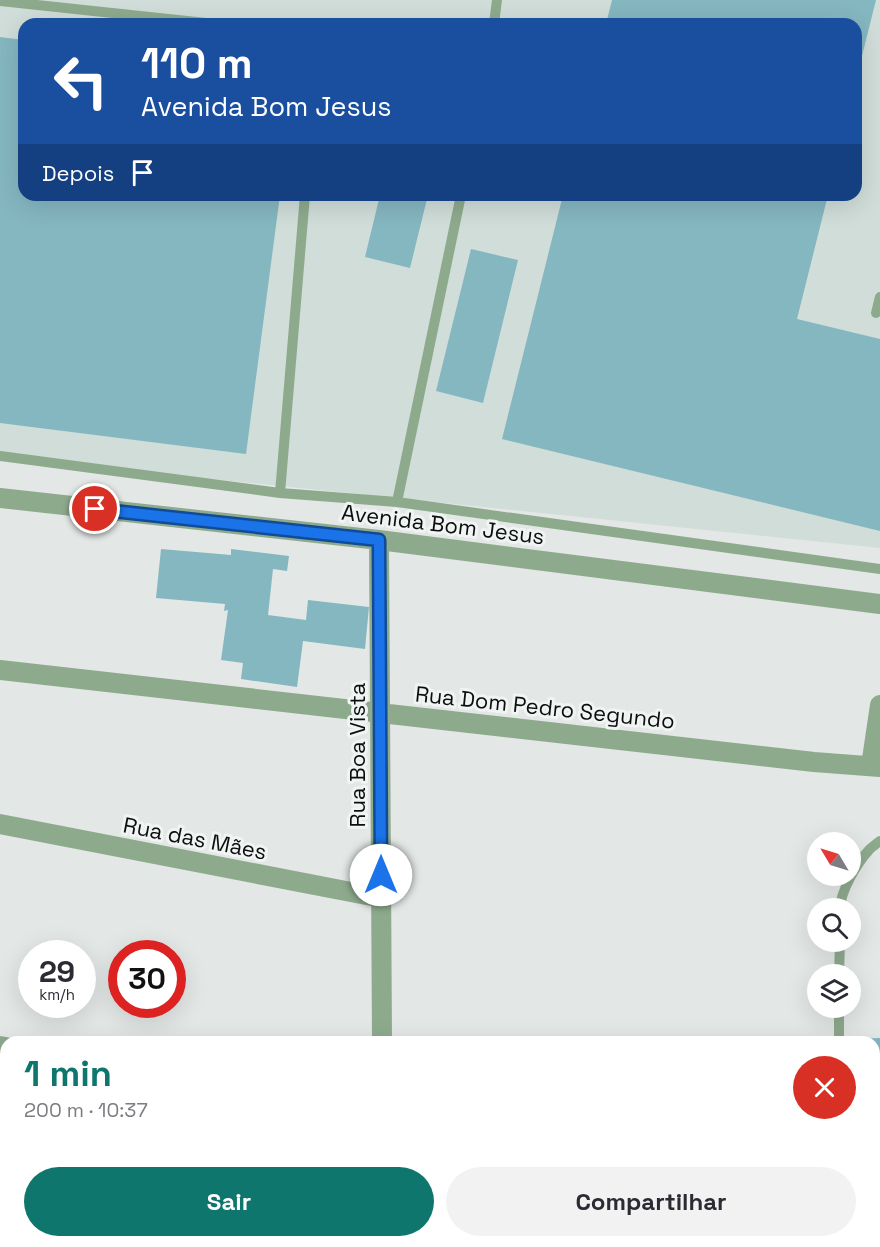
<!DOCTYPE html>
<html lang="pt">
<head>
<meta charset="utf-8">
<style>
  body { margin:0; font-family:"Space Grotesk",sans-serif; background:#f2f2f3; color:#2b2b33; height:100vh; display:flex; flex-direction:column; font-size:22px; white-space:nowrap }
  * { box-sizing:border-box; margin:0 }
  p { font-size:20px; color:#7c7c81 }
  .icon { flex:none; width:33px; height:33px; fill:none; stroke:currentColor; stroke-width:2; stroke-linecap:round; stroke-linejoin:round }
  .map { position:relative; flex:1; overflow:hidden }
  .panel { position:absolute; left:0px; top:1036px; width:880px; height:212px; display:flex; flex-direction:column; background:#fff; border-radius:18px 18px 0 0; box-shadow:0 6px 24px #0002 }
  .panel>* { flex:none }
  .hud { position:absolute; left:18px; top:18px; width:844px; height:183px; border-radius:18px; box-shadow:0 6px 24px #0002; background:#1a4fa0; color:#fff; overflow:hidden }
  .needle { width:39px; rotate:308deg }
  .fabs { position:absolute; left:807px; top:832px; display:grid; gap:12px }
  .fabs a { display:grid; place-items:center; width:54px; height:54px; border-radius:50%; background:#fff; box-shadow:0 6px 24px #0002; font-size:30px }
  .speed { position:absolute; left:18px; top:940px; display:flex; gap:12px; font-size:30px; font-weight:700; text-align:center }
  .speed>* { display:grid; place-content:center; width:78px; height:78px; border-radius:50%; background:#fff; box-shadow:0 6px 24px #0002; line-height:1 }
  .speed small { font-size:15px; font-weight:400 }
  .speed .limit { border:9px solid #d22; background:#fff; color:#111 }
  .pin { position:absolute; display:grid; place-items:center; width:51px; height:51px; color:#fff; margin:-26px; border:3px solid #fff; border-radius:50%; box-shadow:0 2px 6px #0007 }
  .me { position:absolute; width:66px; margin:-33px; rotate:0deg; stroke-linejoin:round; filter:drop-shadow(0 0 4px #0008) }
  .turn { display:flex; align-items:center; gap:21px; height:126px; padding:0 24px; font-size:27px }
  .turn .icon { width:78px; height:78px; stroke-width:2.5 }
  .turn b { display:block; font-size:42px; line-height:51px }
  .then { display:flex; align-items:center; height:57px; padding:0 24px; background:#0003; gap:12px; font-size:22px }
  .round { display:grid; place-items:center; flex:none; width:63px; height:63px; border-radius:32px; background:#f2f2f3 }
  .head { display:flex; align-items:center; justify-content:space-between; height:102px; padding:0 24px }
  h1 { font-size:36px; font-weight:600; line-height:45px; color:#0f766e }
  .action { display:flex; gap:12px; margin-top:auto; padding:12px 24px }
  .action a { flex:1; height:69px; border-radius:36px; background:#0f766e; color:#fff; font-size:24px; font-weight:600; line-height:69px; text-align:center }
  .action a+a { background:#f2f2f3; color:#2b2b33 }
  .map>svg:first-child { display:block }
  .built { fill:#d0ddd9; fill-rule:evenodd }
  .building { fill:#85b7c1 }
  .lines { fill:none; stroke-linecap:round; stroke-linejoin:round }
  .service { stroke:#8eaa8d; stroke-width:10 }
  .minor { stroke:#8eaa8d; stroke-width:20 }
  .route-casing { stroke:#114b97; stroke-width:15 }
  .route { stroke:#1a73e8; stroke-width:10 }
  .labels { text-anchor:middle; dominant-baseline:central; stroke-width:6; stroke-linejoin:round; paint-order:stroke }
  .street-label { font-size:22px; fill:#0d0e0e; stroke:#f0f4f3 }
</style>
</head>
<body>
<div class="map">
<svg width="880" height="1247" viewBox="0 0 880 1247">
  <rect width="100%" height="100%" fill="#e3e7e6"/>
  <path class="built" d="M0 0H880V548L0 457ZM24 24H856V195H24Z"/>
  <path class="building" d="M612 0H876L857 76 856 24H606Z
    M0 37 24 40V195H280L246 454 0 423Z
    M380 195H428L410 268 365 257Z
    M563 195H828L797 319 880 339V531L502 439Z
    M471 249 518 260 483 403 436 391Z
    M161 549 231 555V549L289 556 287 571 273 569 268 615 306 620 308 600 369 607 365 649 303 641 297 687 241 679 243 663 221 660 228 610 224 611 225 604 156 598Z
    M880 1038V1146H874V1042H853V1039Z
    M473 1242H502L501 1247H473Z
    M583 1242H625V1247H562L561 1243Z"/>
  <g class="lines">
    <path class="service" d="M0 1 215 24
      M494 24 497 0
      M876 313 880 297
      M0 456 280 493 397 502 880 569
      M280 493 305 195
      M397 502 461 195
      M840 909C840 892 857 863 869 850 872 847 876 844 880 841
      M839 975 840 942
      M839 1042V1008
      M874 1233 880 1240"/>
    <path class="minor" d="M0 498 379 540 880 604
      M379 540 382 1042
      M0 670 814 762 880 767
      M871 766 880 705
      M0 824 382 898
      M0 1046 6 1047
      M384 1242V1247"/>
  </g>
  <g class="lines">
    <g class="route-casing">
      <path id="route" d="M95 509 379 540 381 875"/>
    </g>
    <use href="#route" class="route"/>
  </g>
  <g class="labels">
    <g class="street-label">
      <text transform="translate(443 524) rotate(7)">Avenida Bom Jesus</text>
      <text transform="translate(545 707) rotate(6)">Rua Dom Pedro Segundo</text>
      <text transform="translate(357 755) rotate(-90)">Rua Boa Vista</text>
      <text transform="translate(195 838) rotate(11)">Rua das Mães</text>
    </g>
  </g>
</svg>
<div class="fabs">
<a><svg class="needle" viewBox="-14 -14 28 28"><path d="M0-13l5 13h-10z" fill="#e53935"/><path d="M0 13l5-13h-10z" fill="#7c7c81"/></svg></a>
<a><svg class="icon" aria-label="search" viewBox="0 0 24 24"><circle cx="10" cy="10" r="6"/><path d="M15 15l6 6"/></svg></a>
<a><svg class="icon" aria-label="layers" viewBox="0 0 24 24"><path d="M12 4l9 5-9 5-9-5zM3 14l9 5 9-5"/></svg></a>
</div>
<div class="speed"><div>29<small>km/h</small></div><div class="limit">30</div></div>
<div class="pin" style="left:95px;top:509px;background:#d93025"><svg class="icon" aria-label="arrive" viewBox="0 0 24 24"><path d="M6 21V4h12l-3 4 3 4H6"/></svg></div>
<svg class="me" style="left:381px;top:875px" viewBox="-20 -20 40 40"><circle r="19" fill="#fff"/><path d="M0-13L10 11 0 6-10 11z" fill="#1a73e8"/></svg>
<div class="hud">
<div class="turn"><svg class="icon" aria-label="left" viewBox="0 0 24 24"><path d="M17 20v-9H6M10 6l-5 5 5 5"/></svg><div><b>110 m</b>Avenida Bom Jesus</div></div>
<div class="then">Depois<svg class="icon" aria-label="arrive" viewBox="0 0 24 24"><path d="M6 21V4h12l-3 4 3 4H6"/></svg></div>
</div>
<section class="panel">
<div class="head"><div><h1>1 min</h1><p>200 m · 10:37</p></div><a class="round" style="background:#d93025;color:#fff"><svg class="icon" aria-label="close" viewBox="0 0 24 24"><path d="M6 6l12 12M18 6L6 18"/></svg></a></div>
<div class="action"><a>Sair</a><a>Compartilhar</a></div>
</section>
</div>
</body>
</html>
